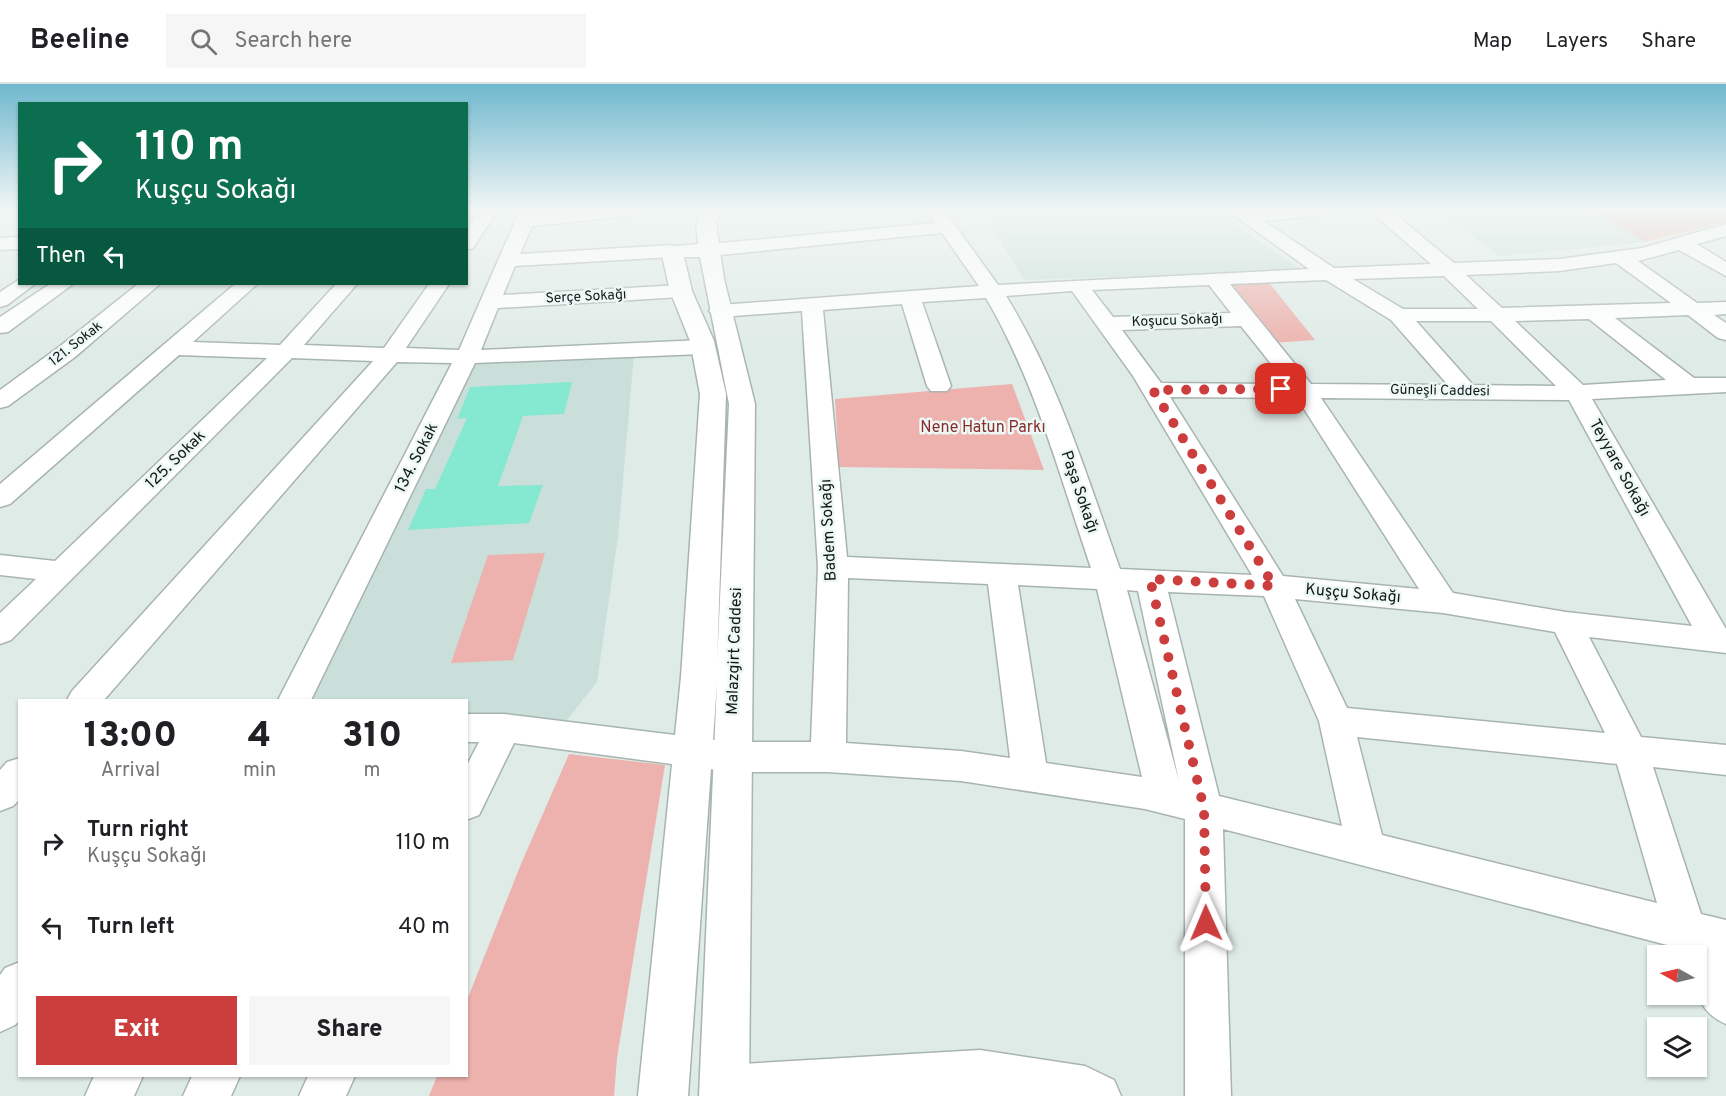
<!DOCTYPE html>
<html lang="en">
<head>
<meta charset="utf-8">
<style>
  body { margin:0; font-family:Overpass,sans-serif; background:#f6f6f6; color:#202124; height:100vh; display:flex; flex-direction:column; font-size:22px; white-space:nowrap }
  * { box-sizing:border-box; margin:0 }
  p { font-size:20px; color:#757577 }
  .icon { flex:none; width:33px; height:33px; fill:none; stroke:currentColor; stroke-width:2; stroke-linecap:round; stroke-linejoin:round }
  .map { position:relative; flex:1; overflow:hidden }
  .sheet { position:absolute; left:18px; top:615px; width:450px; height:378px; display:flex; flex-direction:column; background:#fff; border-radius:0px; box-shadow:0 2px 4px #0004 }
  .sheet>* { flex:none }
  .guide { position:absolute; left:18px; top:18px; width:450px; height:183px; border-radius:0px; box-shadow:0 2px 4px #0004; background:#0b6e4f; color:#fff; overflow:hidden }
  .needle { width:39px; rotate:278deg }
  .tools { position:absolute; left:1647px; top:861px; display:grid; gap:12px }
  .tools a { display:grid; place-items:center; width:60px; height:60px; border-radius:0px; background:#fff; box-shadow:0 2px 4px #0004; font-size:30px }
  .pin { position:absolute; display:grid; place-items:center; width:51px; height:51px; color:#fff; margin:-26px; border-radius:12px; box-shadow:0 3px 9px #0006 }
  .me { position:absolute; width:66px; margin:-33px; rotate:359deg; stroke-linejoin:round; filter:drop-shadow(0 0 4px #0008) }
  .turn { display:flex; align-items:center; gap:21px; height:126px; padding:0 18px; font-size:27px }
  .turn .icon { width:78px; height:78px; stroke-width:2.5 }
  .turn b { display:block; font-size:42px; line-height:51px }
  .then { display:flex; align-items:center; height:57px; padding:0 18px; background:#0003; gap:12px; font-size:22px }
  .eta { display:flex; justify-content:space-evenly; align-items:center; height:102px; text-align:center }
  .eta b { font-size:36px; font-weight:800; line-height:42px }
  .cta { display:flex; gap:12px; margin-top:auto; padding:12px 18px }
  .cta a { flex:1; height:69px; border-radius:0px; background:#cc3d3e; color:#fff; font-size:24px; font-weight:800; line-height:69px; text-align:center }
  .cta a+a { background:#f6f6f6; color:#202124 }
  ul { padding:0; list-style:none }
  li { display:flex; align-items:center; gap:18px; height:84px; padding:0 18px }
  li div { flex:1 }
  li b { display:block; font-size:22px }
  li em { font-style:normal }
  header { display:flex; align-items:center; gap:36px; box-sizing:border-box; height:84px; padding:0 30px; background:#fff; border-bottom:2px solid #e0e0e0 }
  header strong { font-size:28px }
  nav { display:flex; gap:33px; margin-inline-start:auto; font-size:21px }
  .search { width:420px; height:54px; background:#f6f6f6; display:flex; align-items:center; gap:15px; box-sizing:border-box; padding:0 21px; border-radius:0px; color:#757577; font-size:22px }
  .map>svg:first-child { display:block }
  .built { fill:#cadfd9 }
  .green { fill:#edb2ad }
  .building { fill:#85e8d0 }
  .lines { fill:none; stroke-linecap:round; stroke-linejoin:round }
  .minor-casing { stroke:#a8b4b0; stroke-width:3 }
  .major-casing { stroke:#a8b4b0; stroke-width:3 }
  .minor { fill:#fff; fill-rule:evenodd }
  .major { fill:#fff; fill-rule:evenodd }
  .route { stroke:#cc3d3e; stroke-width:10; stroke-dasharray:0 18 }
  .labels { text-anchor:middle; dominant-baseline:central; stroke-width:5; stroke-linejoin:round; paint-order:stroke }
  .far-street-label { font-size:14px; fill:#131817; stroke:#ecf8f5 }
  .park-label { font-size:16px; fill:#8a2b2a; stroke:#ecf8f5 }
  .street-label { font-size:16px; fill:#131817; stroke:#ecf8f5 }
</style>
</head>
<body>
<header>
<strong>Beeline</strong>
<div class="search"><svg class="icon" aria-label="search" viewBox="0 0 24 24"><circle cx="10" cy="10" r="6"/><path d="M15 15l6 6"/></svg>Search here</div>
<nav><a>Map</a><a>Layers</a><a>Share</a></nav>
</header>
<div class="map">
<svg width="1726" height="1012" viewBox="0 0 1726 1012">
  <rect width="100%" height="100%" fill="#dfebe7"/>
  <path class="built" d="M983 127H1215L1301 186 1024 196Z
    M1437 127H1590L1645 158 1500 172Z
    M634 270 618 453 597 598 563 641 467 636 466 616H305L474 278Z"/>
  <path class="green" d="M1590 127H1726V138L1645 158Z
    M1267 196 1315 256 1272 259 1224 203 1228 197Z
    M1012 300 1044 386 839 383 835 315Z
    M545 469 513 576 451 579 488 471Z
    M569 670 665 681 617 974 614 1012H429L437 992H466L467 916 521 780Z"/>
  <path class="building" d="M572 298 564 330 523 332 498 402 543 401 529 439 408 446 426 405H435L467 334 457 335 470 303Z"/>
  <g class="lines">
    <g class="minor-casing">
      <path id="minor" d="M480 126H498L473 164 466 166V146Z
        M520 126H538L536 130 577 126 638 127 629 132 532 142 520 170 672 161 682 167 672 173 515 182 503 211 681 201 688 203 691 207 688 211 681 213 498 224 481 266 703 256 711 258 714 263 711 268 703 270 475 279 311 616H278L452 279 397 278 104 616H67L72 607 373 277 292 274 11 556 0 560V529L36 495 0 491V471L55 477 267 274 179 271 10 420 0 423V400L235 200H257L193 258 280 261 336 200H357L304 261 384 264 429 200H449L406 264 459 266Z
        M926 126H944L998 201 1309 185 1227 126H1332L1323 131 1264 137 1334 184 1431 180 1369 126H1390L1454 179 1559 175 1642 164 1726 140V152L1697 160 1726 178V192L1679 166 1638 177 1697 219 1726 218V230L1714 231 1726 239V256L1718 254 1688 231 1615 234 1694 294H1726V308L1592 315 1726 545V569L1589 553 1641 653 1726 661V691L1653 683 1701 830 1726 836V940C1694 926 1696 902 1696 872H1677L1671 862 1223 745 1231 1012H1185V735L1145 725 961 697 828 688H732L514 659 479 731 466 736V683L479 658H466V630H504L732 658H811L818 483 802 227 720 233 713 231 709 227 713 223 720 221 979 202 942 149 710 172 700 166 710 160 935 139ZM1616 179 1671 219 1502 224 1466 191 1559 187ZM1444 192 1478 225H1403L1353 195ZM1326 196 1391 236 1448 301 1311 300 1230 200ZM1209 201 1231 229 1113 233 1092 206ZM1072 207 1133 292 1252 491 1120 485C1087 393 1058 296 1006 212ZM986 214C1035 297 1060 393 1091 484L847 473 823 226 902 220 927 302 931 307H947L951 302 922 218ZM1589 235 1666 296 1583 301 1515 237ZM1416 237H1491L1556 302 1473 301ZM1241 242 1287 300 1161 299 1122 246ZM1170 313 1297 314 1419 505 1283 492ZM1321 314 1569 316 1692 542 1566 528 1453 509ZM848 494 988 500 1010 674 961 667 846 659ZM1018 501 1097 505 1142 693 1046 679ZM1127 506 1138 507 1179 697ZM1168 508 1264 512 1319 637 1342 742 1219 712ZM1295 515 1443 529 1555 548 1605 649 1347 624ZM1357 653 1617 680 1657 819 1382 751Z
        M20 153V165L0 166V154Z
        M20 195V200H35L7 221 0 223V208Z
        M50 200H73L8 248 0 249V233Z
        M138 200H160L75 273 8 322 0 324V306L59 263Z
        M20 674V715L13 722 0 727V686L7 678Z
        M20 878V936L15 941 0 948V891L5 884Z
        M980 966 1085 982 1114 996 1121 1012H704L701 1004 708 988 724 981Z
        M94 992H143L134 1012H85Z
        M192 992H240L231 1012H183Z
        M308 992H355L346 1012H299Z"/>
    </g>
    <g class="major-casing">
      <path id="major" d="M701 126H721L716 139 724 195 755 320 749 1012H699L717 599 688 1012H638L681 593 700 310 690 257 670 207 661 167 665 163 698 160 696 139ZM684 173H700L729 320 717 580 726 310 714 257 692 207Z"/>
    </g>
    <use href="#minor" class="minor"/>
    <use href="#major" class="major"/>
  </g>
  <linearGradient id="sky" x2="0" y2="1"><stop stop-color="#6fb8ce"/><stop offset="0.47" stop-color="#f1f6f4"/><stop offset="1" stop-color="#f1f6f4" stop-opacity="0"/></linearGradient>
  <rect width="1726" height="268" fill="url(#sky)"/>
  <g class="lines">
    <path class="route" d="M1206 839 1204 725 1150 495 1274 502 1153 306 1281 305"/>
  </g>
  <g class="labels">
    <g class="far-street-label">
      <text transform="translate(586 213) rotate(-3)">Serçe Sokağı</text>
      <text transform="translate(1177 237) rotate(-2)">Koşucu Sokağı</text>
      <text transform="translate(76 260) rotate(-38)">121. Sokak</text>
      <text transform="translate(1440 307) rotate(1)">Güneşli Caddesi</text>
    </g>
    <g class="park-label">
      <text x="983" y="344">Nene Hatun Parkı</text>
    </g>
    <g class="street-label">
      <text transform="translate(417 374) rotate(-63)">134. Sokak</text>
      <text transform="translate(176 376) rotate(-44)">125. Sokak</text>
      <text transform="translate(1619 384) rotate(61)">Teyyare Sokağı</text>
      <text transform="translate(1079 408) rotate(71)">Paşa Sokağı</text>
      <text transform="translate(829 446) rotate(-93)">Badem Sokağı</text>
      <text transform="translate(1353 510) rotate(5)">Kuşçu Sokağı</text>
      <text transform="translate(735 567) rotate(-88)">Malazgirt Caddesi</text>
    </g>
  </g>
</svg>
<div class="tools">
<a><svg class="needle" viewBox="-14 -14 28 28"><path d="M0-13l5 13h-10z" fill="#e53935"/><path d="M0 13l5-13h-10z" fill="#757577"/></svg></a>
<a><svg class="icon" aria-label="layers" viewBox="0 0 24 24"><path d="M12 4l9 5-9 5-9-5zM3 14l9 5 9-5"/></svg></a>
</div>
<div class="pin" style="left:1281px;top:305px;background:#d93025"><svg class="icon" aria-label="arrive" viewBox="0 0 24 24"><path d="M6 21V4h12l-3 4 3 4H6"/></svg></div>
<svg class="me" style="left:1206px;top:839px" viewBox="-20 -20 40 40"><path d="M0-17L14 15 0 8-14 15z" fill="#cc3d3e" stroke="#fff" stroke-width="4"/></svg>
<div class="guide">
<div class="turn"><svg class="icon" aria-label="right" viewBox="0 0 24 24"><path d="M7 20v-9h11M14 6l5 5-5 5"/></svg><div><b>110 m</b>Kuşçu Sokağı</div></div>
<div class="then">Then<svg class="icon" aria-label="left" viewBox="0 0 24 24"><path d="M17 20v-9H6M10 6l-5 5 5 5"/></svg></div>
</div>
<section class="sheet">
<div class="eta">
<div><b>13:00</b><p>Arrival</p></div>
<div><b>4</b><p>min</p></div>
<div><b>310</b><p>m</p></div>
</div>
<ul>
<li><svg class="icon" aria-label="right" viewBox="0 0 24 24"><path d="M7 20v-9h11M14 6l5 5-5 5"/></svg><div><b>Turn right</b><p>Kuşçu Sokağı</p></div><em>110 m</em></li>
<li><svg class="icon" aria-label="left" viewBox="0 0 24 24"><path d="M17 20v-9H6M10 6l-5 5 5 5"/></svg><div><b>Turn left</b></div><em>40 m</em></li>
</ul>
<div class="cta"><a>Exit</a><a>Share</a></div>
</section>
</div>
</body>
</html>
